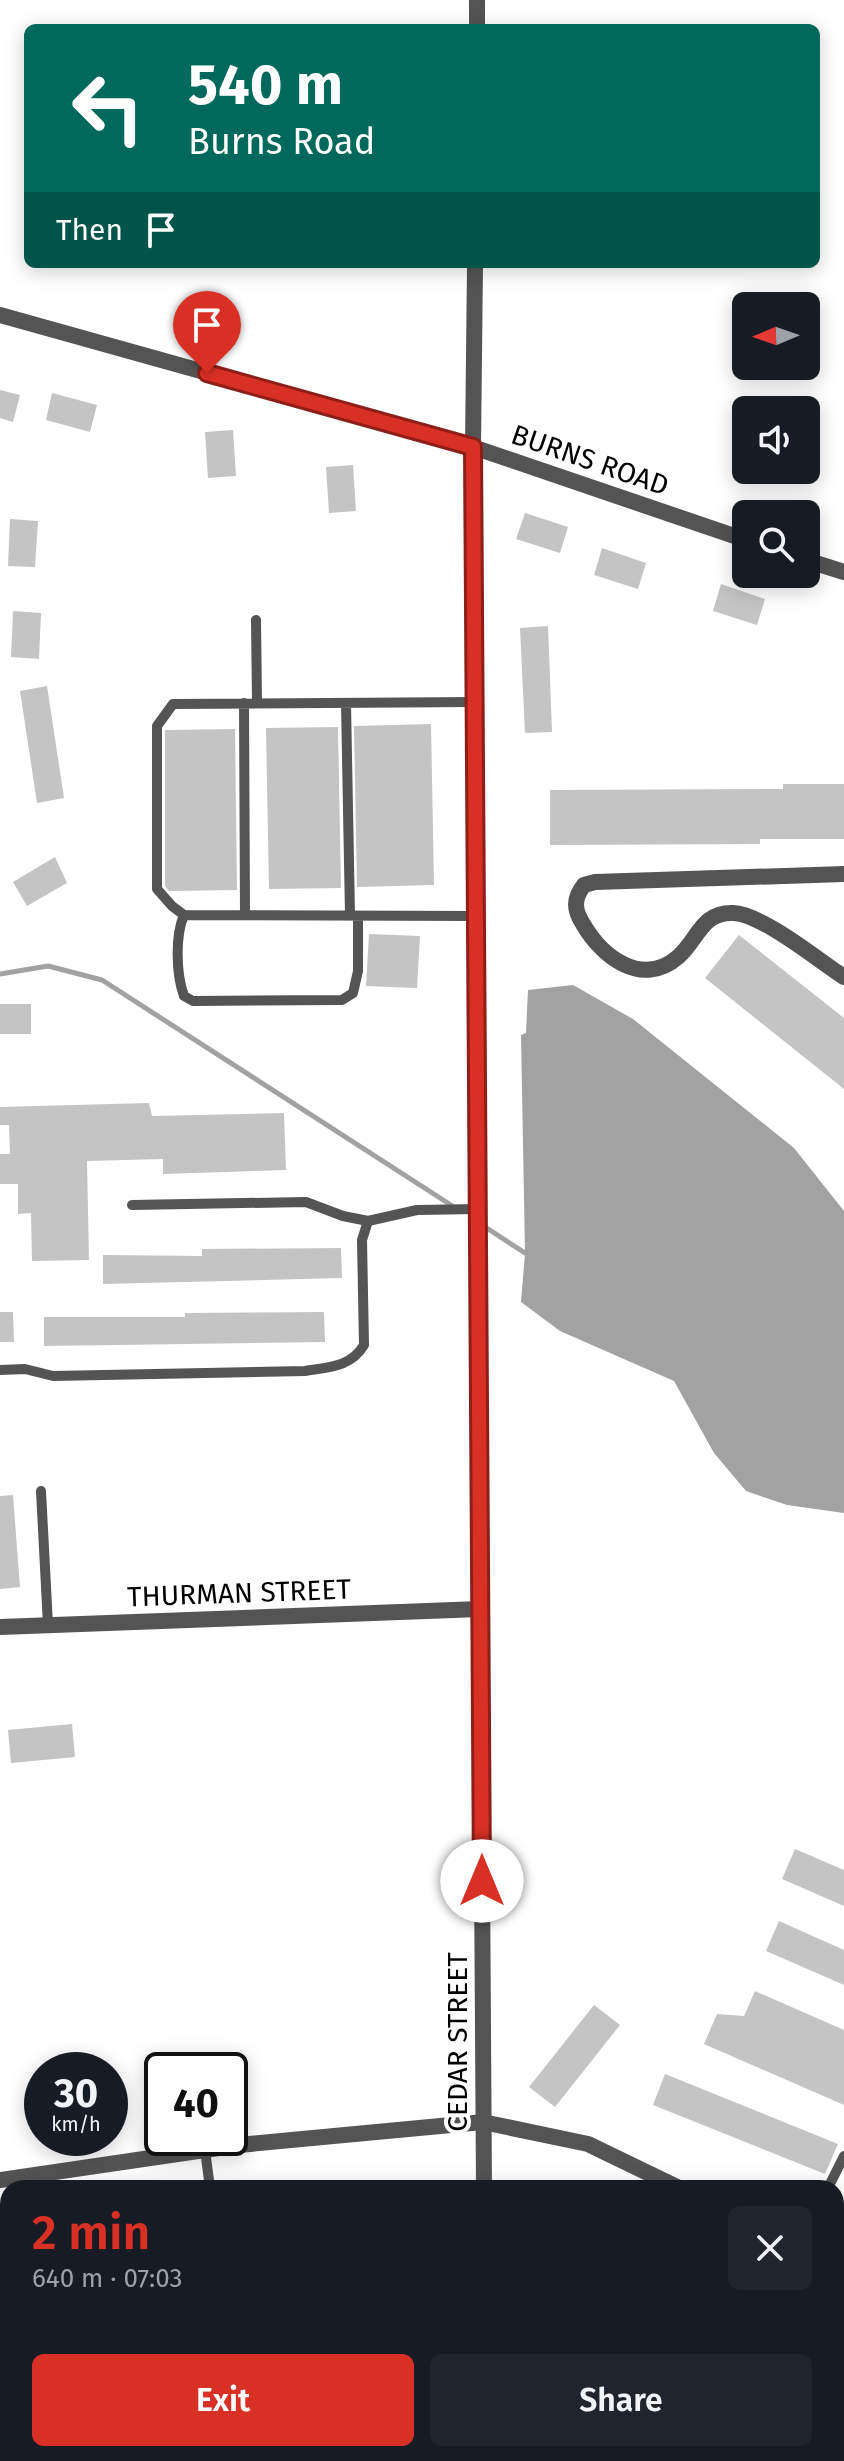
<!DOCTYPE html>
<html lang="en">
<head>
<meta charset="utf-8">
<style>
  body { margin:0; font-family:"Fira Sans",sans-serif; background:#20242c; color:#f1f3f6; height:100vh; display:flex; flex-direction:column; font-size:30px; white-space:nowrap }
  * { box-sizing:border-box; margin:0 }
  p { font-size:26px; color:#9ea1a6 }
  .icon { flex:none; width:44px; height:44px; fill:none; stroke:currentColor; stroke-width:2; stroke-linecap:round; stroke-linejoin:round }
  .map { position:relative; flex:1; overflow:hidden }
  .panel { position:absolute; left:0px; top:2180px; width:844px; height:282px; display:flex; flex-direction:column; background:#171b24; border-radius:24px 24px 0 0; box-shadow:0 4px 20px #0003 }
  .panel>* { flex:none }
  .hud { position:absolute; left:24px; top:24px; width:796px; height:244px; border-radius:12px; box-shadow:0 4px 20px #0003; background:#00695c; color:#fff; overflow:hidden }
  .needle { width:52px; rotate:268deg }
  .buttons { position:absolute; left:732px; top:292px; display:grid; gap:16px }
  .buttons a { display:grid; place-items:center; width:88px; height:88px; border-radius:12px; background:#171b24; box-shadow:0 4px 20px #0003; font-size:40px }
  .speed { position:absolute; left:24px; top:2052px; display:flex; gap:16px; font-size:40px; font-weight:700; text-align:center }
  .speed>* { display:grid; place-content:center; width:104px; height:104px; border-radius:50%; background:#171b24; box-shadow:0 4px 20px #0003; line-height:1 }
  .speed small { font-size:20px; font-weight:400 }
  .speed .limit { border:4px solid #111; border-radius:12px; background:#fff; color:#111 }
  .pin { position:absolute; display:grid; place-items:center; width:68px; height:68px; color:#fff; margin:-82px -34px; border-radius:50% 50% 50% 0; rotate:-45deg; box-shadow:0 0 8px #0007 }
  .pin .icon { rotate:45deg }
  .me { position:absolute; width:88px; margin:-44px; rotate:0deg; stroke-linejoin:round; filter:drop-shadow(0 0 6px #0008) }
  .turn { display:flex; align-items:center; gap:28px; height:168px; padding:0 32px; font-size:36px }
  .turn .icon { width:104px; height:104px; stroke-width:2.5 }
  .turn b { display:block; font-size:56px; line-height:68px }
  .then { display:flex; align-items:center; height:76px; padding:0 32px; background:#0003; gap:16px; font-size:30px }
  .round { display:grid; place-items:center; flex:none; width:84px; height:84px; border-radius:12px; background:#20242c }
  .overview { display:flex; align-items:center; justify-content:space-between; height:136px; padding:0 32px }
  h1 { font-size:48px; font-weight:600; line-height:60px; color:#d93025 }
  .cta { display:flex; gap:16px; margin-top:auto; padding:16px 32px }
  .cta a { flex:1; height:92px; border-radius:12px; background:#d93025; color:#fff; font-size:32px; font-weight:600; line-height:92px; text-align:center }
  .cta a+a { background:#20242c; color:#f1f3f6 }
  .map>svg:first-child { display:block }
  .water { fill:#a2a2a2 }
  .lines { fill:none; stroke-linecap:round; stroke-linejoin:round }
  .stream { stroke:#a2a2a2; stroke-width:5 }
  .building { fill:#c4c4c4 }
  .service { stroke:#545454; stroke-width:10 }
  .minor { stroke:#545454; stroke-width:16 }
  .tertiary { stroke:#545454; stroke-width:16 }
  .route-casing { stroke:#8d1f18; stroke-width:20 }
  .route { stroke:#d93025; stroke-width:14 }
  .labels { text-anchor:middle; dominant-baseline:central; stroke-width:8; stroke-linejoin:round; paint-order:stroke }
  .street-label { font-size:28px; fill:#000; stroke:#fff }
</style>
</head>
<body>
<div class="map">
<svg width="844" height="2461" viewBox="0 0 844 2461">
  <rect width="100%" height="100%" fill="#fff"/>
  <path class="water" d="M573 985 633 1019 794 1148 844 1211V1513L787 1505 746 1491 714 1453 674 1381 560 1331 521 1302 525 1253 521 1035 526 1033 528 990Z"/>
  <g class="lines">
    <path class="stream" d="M0 974 48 966 102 980 454 1207
      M482 1225 525 1253"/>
  </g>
  <path class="building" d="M0 390 20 395 13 422 0 418Z
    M52 393 97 405 90 432 46 420Z
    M233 430 236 476 208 478 205 432Z
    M353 465 356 511 329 513 326 467Z
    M525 513 568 527 560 553 516 539Z
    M10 519 38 521 35 567 8 566Z
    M602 548 646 563 638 589 594 575Z
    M721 584 765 599 757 625 713 611Z
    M13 611 41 613 39 659 11 657Z
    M548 626 552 732 525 733 520 628Z
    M47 686 64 798 37 803 20 691Z
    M431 724 434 885 357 887 354 726Z
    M338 727 341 888 269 889 266 728Z
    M235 729 237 890 169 891 165 886V730Z
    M783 784H844V839H760V844L550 845V790L783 789Z
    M55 857 67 883 27 906 13 882Z
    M369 934 420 936 417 988 366 986Z
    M739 935 844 1018V1089L705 978Z
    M0 1004H31V1034H0Z
    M149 1103 152 1116 284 1113 286 1170 163 1174V1159L87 1161 89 1260 32 1261 31 1213 18 1214V1184H0V1154H10L9 1125H0V1107Z
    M341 1248 342 1278 103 1284V1255L202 1256V1249Z
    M0 1312H13L14 1342H0Z
    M324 1312 325 1342 44 1346V1317H185V1313Z
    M13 1495 20 1587 0 1589V1496Z
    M72 1724 75 1757 11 1763 8 1730Z
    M795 1849 844 1870V1906L782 1879Z
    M779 1921 844 1950V1985L766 1951Z
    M755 1991 844 2030V2105L704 2044 717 2014 744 2016Z
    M594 2005 620 2025 555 2107 529 2087Z
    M665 2074 838 2144 825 2174 653 2105Z"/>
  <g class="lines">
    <path class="service" d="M256 620 257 703
      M475 702 173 704 157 726V889L172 906 184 915 476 916
      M244 703 245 915
      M346 703 350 915
      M184 915C175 936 176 974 184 996L193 1001 342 1000 353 993 358 971V916
      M132 1205 306 1202 343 1216 368 1221
      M0 1370 25 1369 53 1376 305 1371C329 1367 351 1367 364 1345L362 1240 368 1221 417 1210 478 1209
      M41 1491 48 1625
      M205 2150 210 2188
      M828 2188 844 2156
      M0 2291 8 2299
      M836 2355 844 2357
      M31 2454 33 2461"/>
    <path class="minor" d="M0 315 473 447 746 540
      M806 560 844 572
      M844 874 595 882 584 885C573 899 574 910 583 924 602 957 642 988 678 957 698 940 701 912 733 913 762 914 818 960 844 977
      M0 1627 480 1609
      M0 2180 239 2145 483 2122 588 2144 679 2188
      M722 2461 725 2454"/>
    <path class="tertiary" d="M477 28V0
      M475 264 473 447 484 2188
      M487 2454V2461"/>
  </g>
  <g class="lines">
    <g class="route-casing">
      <path id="route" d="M207 373 473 447 482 1881"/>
    </g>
    <use href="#route" class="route"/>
  </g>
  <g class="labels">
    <g class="street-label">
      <text transform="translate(590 460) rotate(19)">BURNS ROAD</text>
      <text transform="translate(239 1593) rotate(-2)">THURMAN STREET</text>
      <text transform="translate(457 2042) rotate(-90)">CEDAR STREET</text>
    </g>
  </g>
</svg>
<div class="buttons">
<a><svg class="needle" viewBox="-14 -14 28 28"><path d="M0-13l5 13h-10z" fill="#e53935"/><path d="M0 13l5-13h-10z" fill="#9ea1a6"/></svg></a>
<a><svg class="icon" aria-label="sound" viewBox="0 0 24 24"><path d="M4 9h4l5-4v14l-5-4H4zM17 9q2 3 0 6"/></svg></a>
<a><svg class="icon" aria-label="search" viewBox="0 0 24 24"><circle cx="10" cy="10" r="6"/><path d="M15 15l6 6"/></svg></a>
</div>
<div class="speed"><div>30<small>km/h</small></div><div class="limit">40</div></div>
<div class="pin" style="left:207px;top:373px;background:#d93025"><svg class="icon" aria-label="arrive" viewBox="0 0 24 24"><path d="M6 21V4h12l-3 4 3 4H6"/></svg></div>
<svg class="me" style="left:482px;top:1881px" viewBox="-20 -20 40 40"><circle r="19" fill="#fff"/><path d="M0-13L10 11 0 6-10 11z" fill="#d93025"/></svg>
<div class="hud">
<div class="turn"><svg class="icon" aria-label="left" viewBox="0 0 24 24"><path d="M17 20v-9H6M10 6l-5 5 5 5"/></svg><div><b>540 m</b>Burns Road</div></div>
<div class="then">Then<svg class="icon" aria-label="arrive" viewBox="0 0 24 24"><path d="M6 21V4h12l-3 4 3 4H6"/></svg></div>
</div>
<section class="panel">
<div class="overview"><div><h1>2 min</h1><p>640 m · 07:03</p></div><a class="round"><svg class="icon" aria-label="close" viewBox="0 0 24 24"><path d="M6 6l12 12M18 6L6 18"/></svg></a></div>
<div class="cta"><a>Exit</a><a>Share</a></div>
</section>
</div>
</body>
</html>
